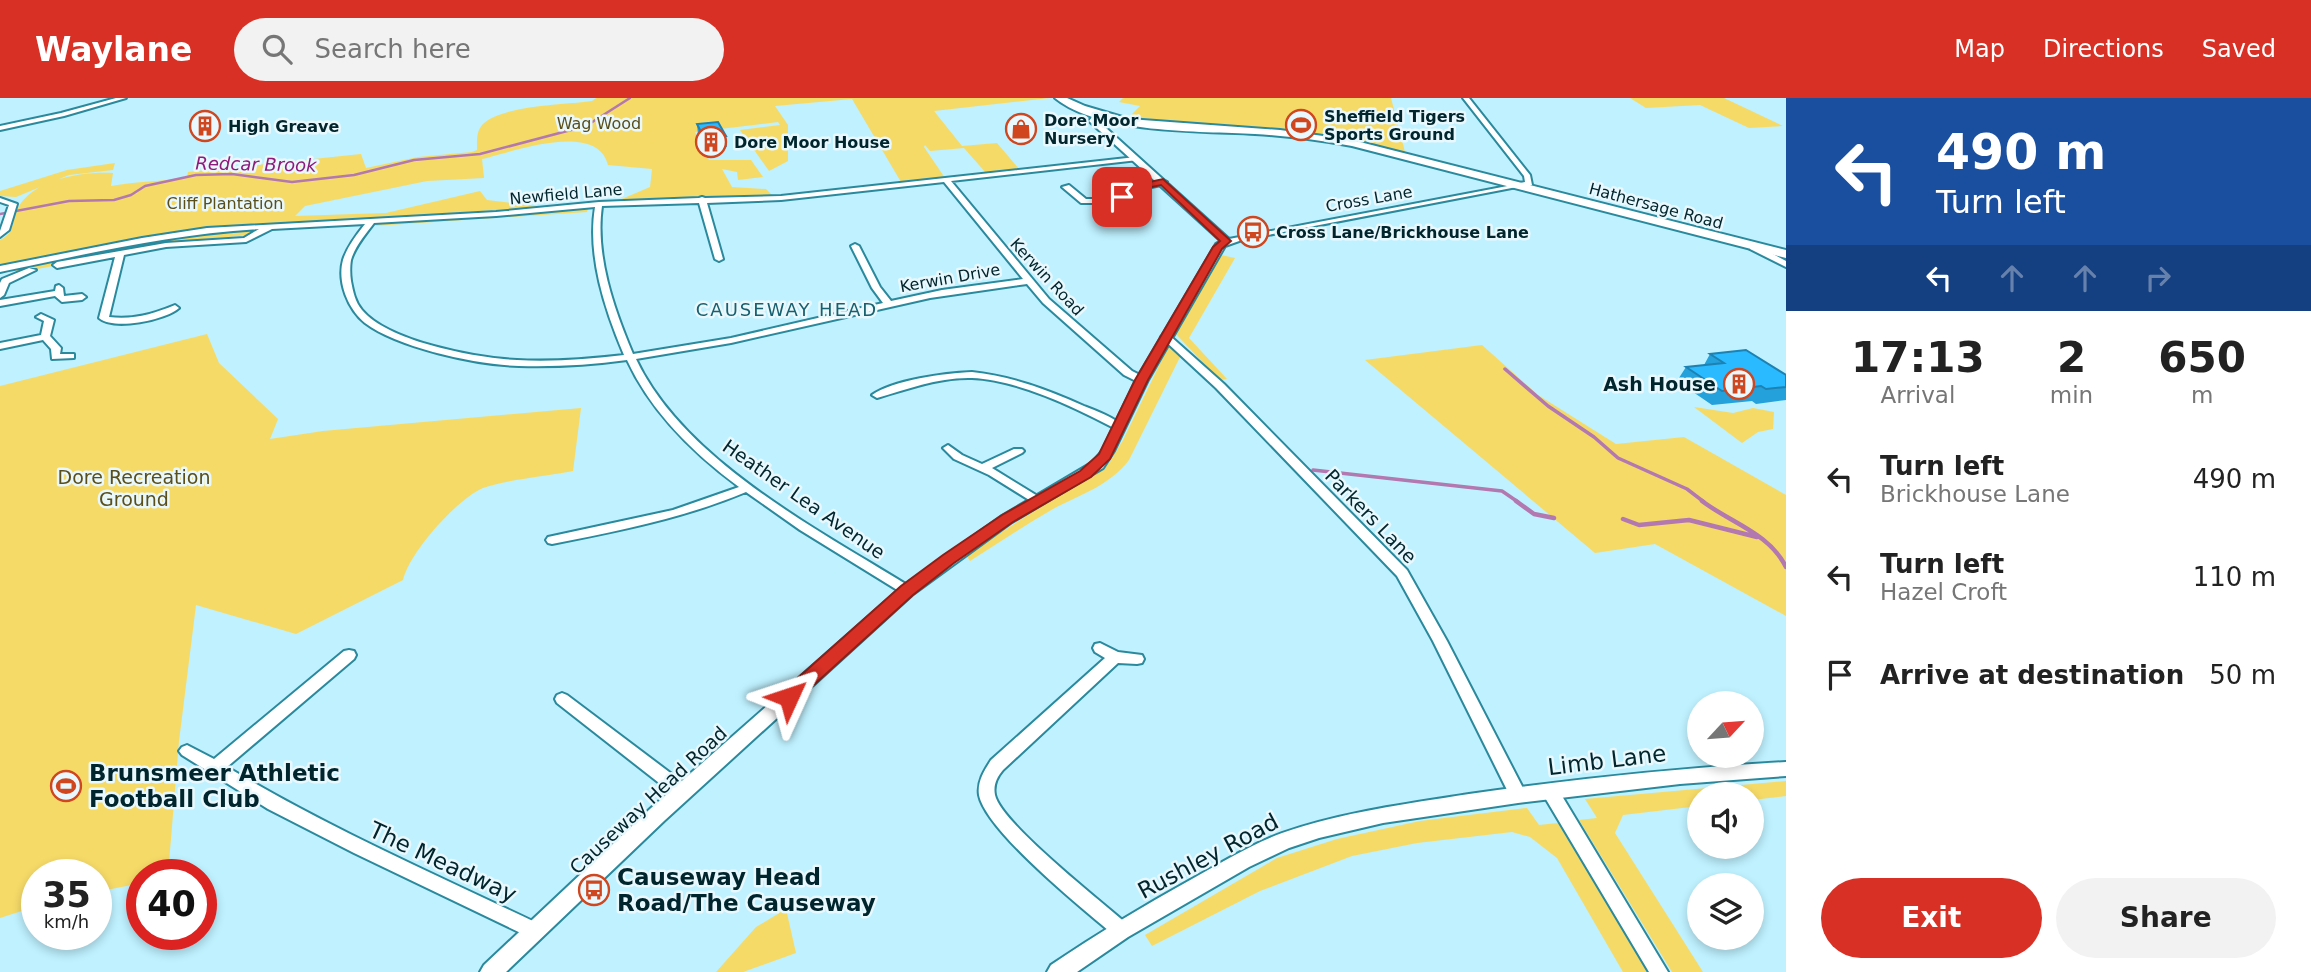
<!DOCTYPE html>
<html lang="en">
<head>
<meta charset="utf-8">
<style>
  body { margin:0; font-family:"DejaVu Sans",sans-serif; background:#f2f2f2; color:#222; height:100vh; display:flex; flex-direction:column; font-size:26px; white-space:nowrap }
  * { box-sizing:border-box; margin:0 }
  p { font-size:23px; color:#767676 }
  .icon { flex:none; width:38px; height:38px; fill:none; stroke:currentColor; stroke-width:2; stroke-linecap:round; stroke-linejoin:round }
  .map { position:relative; flex:1; overflow:hidden }
  .details { display:flex; flex-direction:column; background:#fff; width:525px }
  .details>* { flex:none }
  .banner { background:#1a4fa0; color:#fff; overflow:hidden }
  .needle { width:46px; rotate:64deg }
  .buttons { position:absolute; left:1687px; top:593px; display:grid; gap:14px }
  .buttons a { display:grid; place-items:center; width:77px; height:77px; border-radius:50%; background:#fff; box-shadow:0 4px 10px #0003; font-size:35px }
  .speed { position:absolute; left:21px; top:761px; display:flex; gap:14px; font-size:35px; font-weight:700; text-align:center }
  .speed>* { display:grid; place-content:center; width:91px; height:91px; border-radius:50%; background:#fff; box-shadow:0 4px 10px #0003; line-height:1 }
  .speed small { font-size:18px; font-weight:400 }
  .speed .limit { border:10px solid #d22; background:#fff; color:#111 }
  .pin { position:absolute; display:grid; place-items:center; width:60px; height:60px; color:#fff; margin:-30px; border-radius:14px; box-shadow:0 4px 10px #0006 }
  .me { position:absolute; width:77px; margin:-38px; rotate:48deg; stroke-linejoin:round; filter:drop-shadow(0 0 5px #0008) }
  .turn { display:flex; align-items:center; gap:24px; height:147px; padding:0 35px; font-size:32px }
  .turn .icon { width:91px; height:91px; stroke-width:2.5 }
  .turn b { display:block; font-size:49px; line-height:60px }
  .lanes { display:flex; align-items:center; height:66px; padding:0 35px; background:#0003; justify-content:center; gap:35px; direction:ltr }
  .lanes .off { opacity:.35 }
  .eta { display:flex; justify-content:space-evenly; align-items:center; height:119px; text-align:center }
  .eta b { font-size:42px; font-weight:800; line-height:49px }
  .button { display:flex; gap:14px; margin-top:auto; padding:14px 35px }
  .button a { flex:1; height:80px; border-radius:42px; background:#d93025; color:#fff; font-size:28px; font-weight:800; line-height:80px; text-align:center }
  .button a+a { background:#f2f2f2; color:#222 }
  ul { padding:0; list-style:none }
  li { display:flex; align-items:center; gap:21px; height:98px; padding:0 35px }
  li div { flex:1 }
  li b { display:block; font-size:26px }
  li em { font-style:normal }
  header { display:flex; align-items:center; gap:42px; box-sizing:border-box; height:98px; padding:0 35px; background:#d93025; color:#fff }
  header strong { font-size:33px }
  nav { display:flex; gap:38px; margin-inline-start:auto; font-size:24px }
  .search { width:490px; height:63px; background:#f2f2f2; display:flex; align-items:center; gap:18px; box-sizing:border-box; padding:0 24px; border-radius:38px; color:#767676; font-size:26px }
  main { display:flex; flex:1; min-height:0 }
  .map>svg:first-child { display:block }
  .green { fill:#f5da68 }
  .lines { fill:none; stroke-linecap:round; stroke-linejoin:round }
  .stream-far2 { stroke:#b278af; stroke-width:2.5 }
  .stream-far1 { stroke:#b278af; stroke-width:3.5 }
  .stream { stroke:#b278af; stroke-width:4.5 }
  .minor-casing { stroke:#2b899d; stroke-width:4 }
  .tertiary-casing { stroke:#2b899d; stroke-width:4 }
  .primary-casing { stroke:#2b899d; stroke-width:4 }
  .minor { fill:#fff; fill-rule:evenodd }
  .tertiary { fill:#fff; fill-rule:evenodd }
  .primary { fill:#fff; fill-rule:evenodd }
  .wall { fill:#24a0db }
  .building { fill:#2abaff; stroke:#1d82b2; stroke-width:2 }
  .route { fill:#d93025; stroke:#8d1f18; stroke-width:2 }
  .labels { text-anchor:middle; dominant-baseline:central; stroke-width:5; stroke-linejoin:round; paint-order:stroke }
  .far-poi-label { font-size:16px; font-weight:bold; fill:#00252d; stroke:#e8f8fd; text-anchor:start }
  .far-park-label { font-size:16px; fill:#5a4e1a; stroke:#e8f8fd }
  .far-street-label { font-size:16px; fill:#00252d; stroke:#e8f8fd }
  .far-water-label { font-size:18px; font-style:italic; fill:#8e1a7b; stroke:#e8f8fd }
  .far-neighbourhood-label { font-size:18px; letter-spacing:2px; fill:#18606f; stroke:#e8f8fd }
  .poi-label { font-size:19px; font-weight:bold; fill:#00252d; stroke:#e8f8fd; text-anchor:end }
  .park-label { font-size:19px; fill:#5a4e1a; stroke:#e8f8fd }
  .street-label { font-size:19px; fill:#00252d; stroke:#e8f8fd }
  .near-street-label { font-size:23px; fill:#00252d; stroke:#e8f8fd }
  .near-poi-label { font-size:23px; font-weight:bold; fill:#00252d; stroke:#e8f8fd; text-anchor:start }
</style>
</head>
<body>
<header>
<strong>Waylane</strong>
<div class="search"><svg class="icon" aria-label="search" viewBox="0 0 24 24"><circle cx="10" cy="10" r="6"/><path d="M15 15l6 6"/></svg>Search here</div>
<nav><a>Map</a><a>Directions</a><a>Saved</a></nav>
</header>
<main>
<div class="map">
<svg width="1786" height="874" viewBox="0 0 1786 874">
  <rect width="100%" height="100%" fill="#bff1ff"/>
  <path class="green" d="M596 0H1050L934 13 962 48 997 45 1020 72 986 75 964 50 930 53 925 47 924 49 945 80 901 84 852 1 775 8 788 27V63L769 73 740 32 780 27 778 24 695 34 709 62H751L763 79 738 82 737 74 722 71 732 89 766 91 773 98 617 103 650 89 652 71 608 67C597 22 512 54 482 61L484 80 427 83 305 108 295 118 386 115 480 93 487 102 546 109 287 125 250 137 181 143 17 175 15 167 0 170V142C16 134 11 123 18 110 33 81 83 73 113 75L111 88C137 83 162 84 187 79L188 74 361 56 366 70 418 59 472 54 477 52C477 43 476 33 483 26 503 7 564 7 592 3Z
    M1123 0H1391L1405 54 1338 38 1129 19 1140 8 1119 4Z
    M1630 0H1724L1783 28 1749 30 1700 7 1646 10Z
    M115 65 113 72 69 77 16 99 0 98V93L67 72Z
    M581 110 588 111 587 114 374 128 387 123 512 117Z
    M1221 157 1235 160 1189 240 1227 281 1219 282 1176 236V231Z
    M207 236 219 265 278 321 270 341 323 333 581 310 573 373C548 378 504 382 483 390 457 401 409 455 403 482L296 536 196 507 179 643 168 777H142V785L96 794V777H37V808L0 820V288Z
    M1169 247 1182 255 1129 362C1109 388 1081 396 1053 411 1025 427 998 445 970 463L966 457 1109 365 1123 342Z
    M1482 247 1538 297 1616 346 1684 339 1786 397V518L1655 446 1595 455 1365 262Z
    M1694 309 1733 315 1753 310 1774 314 1773 331 1758 334 1742 345Z
    M1786 683V698L1752 702V696H1699V708L1623 717 1615 735 1703 874H1672L1579 722 1597 720 1585 701Z
    M1527 710 1539 727 1558 725 1649 874H1623L1557 760 1530 739 1512 734 1417 745 1352 758 1260 793 1152 848 1145 837 1277 760 1337 741 1420 723Z
    M786 811 796 855 743 874H716L756 829Z"/>
  <g class="lines">
    <path class="stream-far2" d="M1014 28 1012 31 1015 34
      M0 116 69 103 114 102 131 97 145 88 196 77 232 76 292 84 354 77 414 62 480 56 586 28 630 0"/>
    <path class="stream-far1" d="M1505 271 1548 308 1594 339 1618 360 1687 391 1704 404
      M1313 372 1502 393 1518 404"/>
    <path class="stream" d="M1516 403 1534 416 1554 420
      M1702 403C1731 425 1769 435 1786 469
      M1623 421 1639 427 1689 422 1757 439"/>
    <g class="minor-casing">
      <path id="minor" d="M116 0H126L64 18 0 32V28L61 15Z
        M1463 0H1469L1530 77 1532 87 1515 90V86L1525 84 1524 78Z
        M1136 59 1139 61 1138 62 951 83 1049 201 1132 273 1146 280V284H1138L1124 277 1043 205 1027 186 930 200 731 245 636 261C684 363 819 432 912 490L914 493 912 496 907 498 800 432 746 394C684 420 618 433 552 446L548 445 546 442 548 439 673 412 739 389C693 355 651 314 627 262 591 267 555 269 519 268 478 267 398 250 365 225 348 211 337 184 343 162 347 149 357 136 365 126L272 131 246 144 166 149 124 157 109 219C133 222 153 216 175 207L179 210C166 222 114 233 99 220L115 159 57 170 53 167 57 164 166 145 244 140 259 131C170 136 87 156 0 174V168L142 140 207 130 496 114 599 104 699 100 702 99 705 100 781 98ZM944 84 1023 181 942 192 891 203 880 189 859 148 855 146 851 148 872 190 883 205 731 240 633 256C614 211 595 158 602 108L699 105 715 161 719 163 723 161 707 105 781 102ZM595 109C587 158 605 212 624 257 589 261 553 264 517 262 477 260 389 244 362 212 355 204 353 193 351 183 350 176 350 168 351 162 355 148 366 136 374 125L496 118Z
        M1163 82 1167 84 1166 86 1132 93 1125 101 1095 105H1081L1062 89 1069 87 1086 101H1095L1120 97 1127 89Z
        M0 100 17 106 9 132 0 139V133L9 107 0 104Z
        M1750 147H1756L1786 163V169L1750 151Z
        M29 170 36 172 9 185 4 197 0 200V185L2 181Z
        M59 187 63 190 64 198 82 196 86 199 82 202 62 204 55 198 0 208V202L55 193 56 188Z
        M41 216 54 222 50 238 61 250 60 256H74V260L52 261 51 251 43 242 0 251V245L41 237 44 223 36 219Z
        M1166 236 1169 237 1224 286 1407 472 1447 543 1524 692 1526 697 1524 702 1518 704 1512 702 1433 543 1397 478 1216 290 1163 241 1161 239Z
        M972 274C1011 278 1048 292 1084 308 1097 313 1113 319 1123 328L1118 331 1114 330C1074 309 1018 282 972 280 939 279 908 291 877 300L872 297C893 282 945 275 972 274Z
        M948 347 962 357 982 366 1014 351H1022L1024 353 1022 355 992 370 1044 402 1038 406 1034 405 989 377 954 361 943 350Z
        M1100 545 1118 554 1142 557 1144 561 1142 565 1137 566 1118 565 1003 672C997 679 993 687 995 697 1001 725 1102 804 1127 826L1130 832 1127 838 1121 841 1115 838C1084 812 986 733 979 697 977 684 984 673 991 662L1105 560 1095 554 1093 550 1095 546Z
        M349 552 354 553 356 557 354 561 227 669C327 729 434 776 539 826L542 832 539 838 533 841 527 838 354 755 268 711 182 657 179 653 182 649 187 647 214 661 344 553Z
        M562 595 567 597 689 689 691 694 689 699 683 701 677 699 557 605 555 601 557 597Z
        M1550 686 1556 688 1668 874H1649L1544 698 1542 693 1544 688Z"/>
    </g>
    <g class="tertiary-casing">
      <path id="tertiary" d="M1096 14 1102 15 1096 21 1229 141 1518 86 1522 88 1242 142 1225 148 1148 282 1114 353 1103 370 1012 424 912 497 664 723 506 874H480L484 867 650 711 902 489 1002 418 1093 364 1102 353 1136 282 1216 146 1221 143 1089 23Z
        M1786 664V678L1680 686 1518 705 1383 725 1319 740 1289 750 1249 769 1128 839 1077 874H1047L1051 867C1097 836 1143 808 1192 781 1221 765 1250 747 1282 735 1342 714 1406 706 1469 696 1574 681 1680 670 1786 664Z"/>
    </g>
    <g class="primary-casing">
      <path id="primary" d="M1055 0H1067L1085 8 1129 21 1280 32 1352 42 1786 152V160L1352 48C1320 42 1287 38 1255 36 1200 33 1099 36 1055 0Z"/>
    </g>
    <use href="#minor" class="minor"/>
    <use href="#tertiary" class="tertiary"/>
    <use href="#primary" class="primary"/>
  </g>
  <path class="wall" d="M697 26 726 38 727 49H705L698 37Z
    M1710 256 1786 277V302L1756 306 1752 303 1712 307 1677 283 1686 269 1704 267Z"/>
  <path class="building" d="M718 24 726 38H703L697 26Z
    M1746 252 1786 277V289L1766 291 1761 288 1722 293 1686 269 1724 265 1710 256Z"/>
  <path class="route" d="M1163 81 1231 143 1222 151 1148 282 1110 361 1091 379 1013 424 954 465 913 497 795 604 789 606 782 604 779 599 782 594 901 488 943 457 1002 417 1080 373 1099 356 1135 282 1213 149 1220 143 1161 87 1133 93 1125 101 1117 99 1127 89Z"/>
  <defs>
    <g id="stadium-ring" transform="scale(1.575)"><circle r="9.5" fill="#e8f8fd" stroke="#cf461f" stroke-width="1.5"/><path d="M0-5a6.5 5 0 1 0 0 10a6.5 5 0 1 0 0-10ZM-3.5-1.8h7v3.6h-7Z" fill="#cf461f"/></g>
    <g id="building-ring" transform="scale(1.575)"><circle r="9.5" fill="#e8f8fd" stroke="#cf461f" stroke-width="1.5"/><path d="M-4-6H4V6H1V3H-1V6H-4ZM-2.5-4.3h1.7v1.8h-1.7ZM.8-4.3h1.7v1.8H.8ZM-2.5-1h1.7V.8h-1.7ZM.8-1h1.7V.8H.8Z" fill="#cf461f"/></g>
    <g id="shop-ring" transform="scale(1.575)"><circle r="9.5" fill="#e8f8fd" stroke="#cf461f" stroke-width="1.5"/><path d="M-5-2.5h2.3a2.7 3.5 0 0 1 5.4 0H5L5.5 6h-11ZM-1.5-2.5h3a1.5 2.3 0 0 0-3 0Z" fill="#cf461f"/></g>
    <g id="bus-ring" transform="scale(1.575)"><circle r="9.5" fill="#e8f8fd" stroke="#cf461f" stroke-width="1.5"/><path d="M-5-6H5V4H4V6H2V4H-2V6H-4V4H-5ZM-3.5-4V0h7V-4ZM-3.5 1.2v1.5H-2V1.2ZM2 1.2v1.5H3.5V1.2Z" fill="#cf461f"/></g>
  </defs>
  <g fill-rule="evenodd">
    <use href="#stadium-ring" x="1301" y="27"/>
    <use href="#building-ring" x="205" y="28"/>
    <use href="#shop-ring" x="1021" y="31"/>
    <use href="#building-ring" x="711" y="44"/>
    <use href="#bus-ring" x="1253" y="134"/>
    <use href="#building-ring" x="1739" y="286"/>
    <use href="#stadium-ring" x="66" y="688"/>
    <use href="#bus-ring" x="594" y="792"/>
  </g>
  <g class="labels">
    <g class="far-poi-label">
      <text x="1324" y="18">Sheffield Tigers<tspan x="1324" dy="18">Sports Ground</tspan></text>
      <text x="1044" y="22">Dore Moor<tspan x="1044" dy="18">Nursery</tspan></text>
      <text x="228" y="28">High Greave</text>
      <text x="734" y="44">Dore Moor House</text>
      <text x="1276" y="134">Cross Lane/Brickhouse Lane</text>
    </g>
    <g class="far-park-label">
      <text x="599" y="25">Wag Wood</text>
      <text x="225" y="105">Cliff Plantation</text>
    </g>
    <g class="far-street-label">
      <text transform="translate(566 96) rotate(-5)">Newfield Lane</text>
      <text transform="translate(1369 101) rotate(-10)">Cross Lane</text>
      <text transform="translate(1656 108) rotate(15)">Hathersage Road</text>
      <text transform="translate(1047 179) rotate(47)">Kerwin Road</text>
      <text transform="translate(950 180) rotate(-10)">Kerwin Drive</text>
    </g>
    <g class="far-water-label">
      <text transform="translate(256 66) rotate(1)">Redcar Brook</text>
    </g>
    <g class="far-neighbourhood-label">
      <text x="787" y="211">CAUSEWAY HEAD</text>
    </g>
    <g class="poi-label">
      <text x="1716" y="286">Ash House</text>
    </g>
    <g class="park-label">
      <text x="134" y="379">Dore Recreation<tspan x="134" dy="22">Ground</tspan></text>
    </g>
    <g class="street-label">
      <text transform="translate(804 401) rotate(35)">Heather Lea Avenue</text>
      <text transform="translate(1371 418) rotate(46)">Parkers Lane</text>
      <text transform="translate(648 702) rotate(-43)">Causeway Head Road</text>
    </g>
    <g class="near-street-label">
      <text transform="translate(1607 662) rotate(-7)">Limb Lane</text>
      <text transform="translate(1208 758) rotate(-28)">Rushley Road</text>
      <text transform="translate(443 764) rotate(25)">The Meadway</text>
    </g>
    <g class="near-poi-label">
      <text x="89" y="675">Brunsmeer Athletic<tspan x="89" dy="26">Football Club</tspan></text>
      <text x="617" y="779">Causeway Head<tspan x="617" dy="26">Road/The Causeway</tspan></text>
    </g>
  </g>
</svg>
<div class="buttons">
<a><svg class="needle" viewBox="-14 -14 28 28"><path d="M0-13l5 13h-10z" fill="#e53935"/><path d="M0 13l5-13h-10z" fill="#767676"/></svg></a>
<a><svg class="icon" aria-label="sound" viewBox="0 0 24 24"><path d="M4 9h4l5-4v14l-5-4H4zM17 9q2 3 0 6"/></svg></a>
<a><svg class="icon" aria-label="layers" viewBox="0 0 24 24"><path d="M12 4l9 5-9 5-9-5zM3 14l9 5 9-5"/></svg></a>
</div>
<div class="speed"><div>35<small>km/h</small></div><div class="limit">40</div></div>
<div class="pin" style="left:1122px;top:99px;background:#d93025"><svg class="icon" aria-label="arrive" viewBox="0 0 24 24"><path d="M6 21V4h12l-3 4 3 4H6"/></svg></div>
<svg class="me" style="left:789px;top:599px" viewBox="-20 -20 40 40"><path d="M0-17L14 15 0 8-14 15z" fill="#d93025" stroke="#fff" stroke-width="4"/></svg>
</div>
<section class="details">
<div class="banner">
<div class="turn"><svg class="icon" aria-label="left" viewBox="0 0 24 24"><path d="M17 20v-9H6M10 6l-5 5 5 5"/></svg><div><b>490 m</b>Turn left</div></div>
<div class="lanes"><svg class="icon" aria-label="left" viewBox="0 0 24 24"><path d="M17 20v-9H6M10 6l-5 5 5 5"/></svg><svg class="icon off" aria-label="ahead" viewBox="0 0 24 24"><path d="M12 20V5M6 11l6-6 6 6"/></svg><svg class="icon off" aria-label="ahead" viewBox="0 0 24 24"><path d="M12 20V5M6 11l6-6 6 6"/></svg><svg class="icon off" aria-label="right" viewBox="0 0 24 24"><path d="M7 20v-9h11M14 6l5 5-5 5"/></svg></div>
</div>
<div class="eta">
<div><b>17:13</b><p>Arrival</p></div>
<div><b>2</b><p>min</p></div>
<div><b>650</b><p>m</p></div>
</div>
<ul>
<li><svg class="icon" aria-label="left" viewBox="0 0 24 24"><path d="M17 20v-9H6M10 6l-5 5 5 5"/></svg><div><b>Turn left</b><p>Brickhouse Lane</p></div><em>490 m</em></li>
<li><svg class="icon" aria-label="left" viewBox="0 0 24 24"><path d="M17 20v-9H6M10 6l-5 5 5 5"/></svg><div><b>Turn left</b><p>Hazel Croft</p></div><em>110 m</em></li>
<li><svg class="icon" aria-label="arrive" viewBox="0 0 24 24"><path d="M6 21V4h12l-3 4 3 4H6"/></svg><div><b>Arrive at destination</b></div><em>50 m</em></li>
</ul>
<div class="button"><a>Exit</a><a>Share</a></div>
</section>
</main>
</body>
</html>
